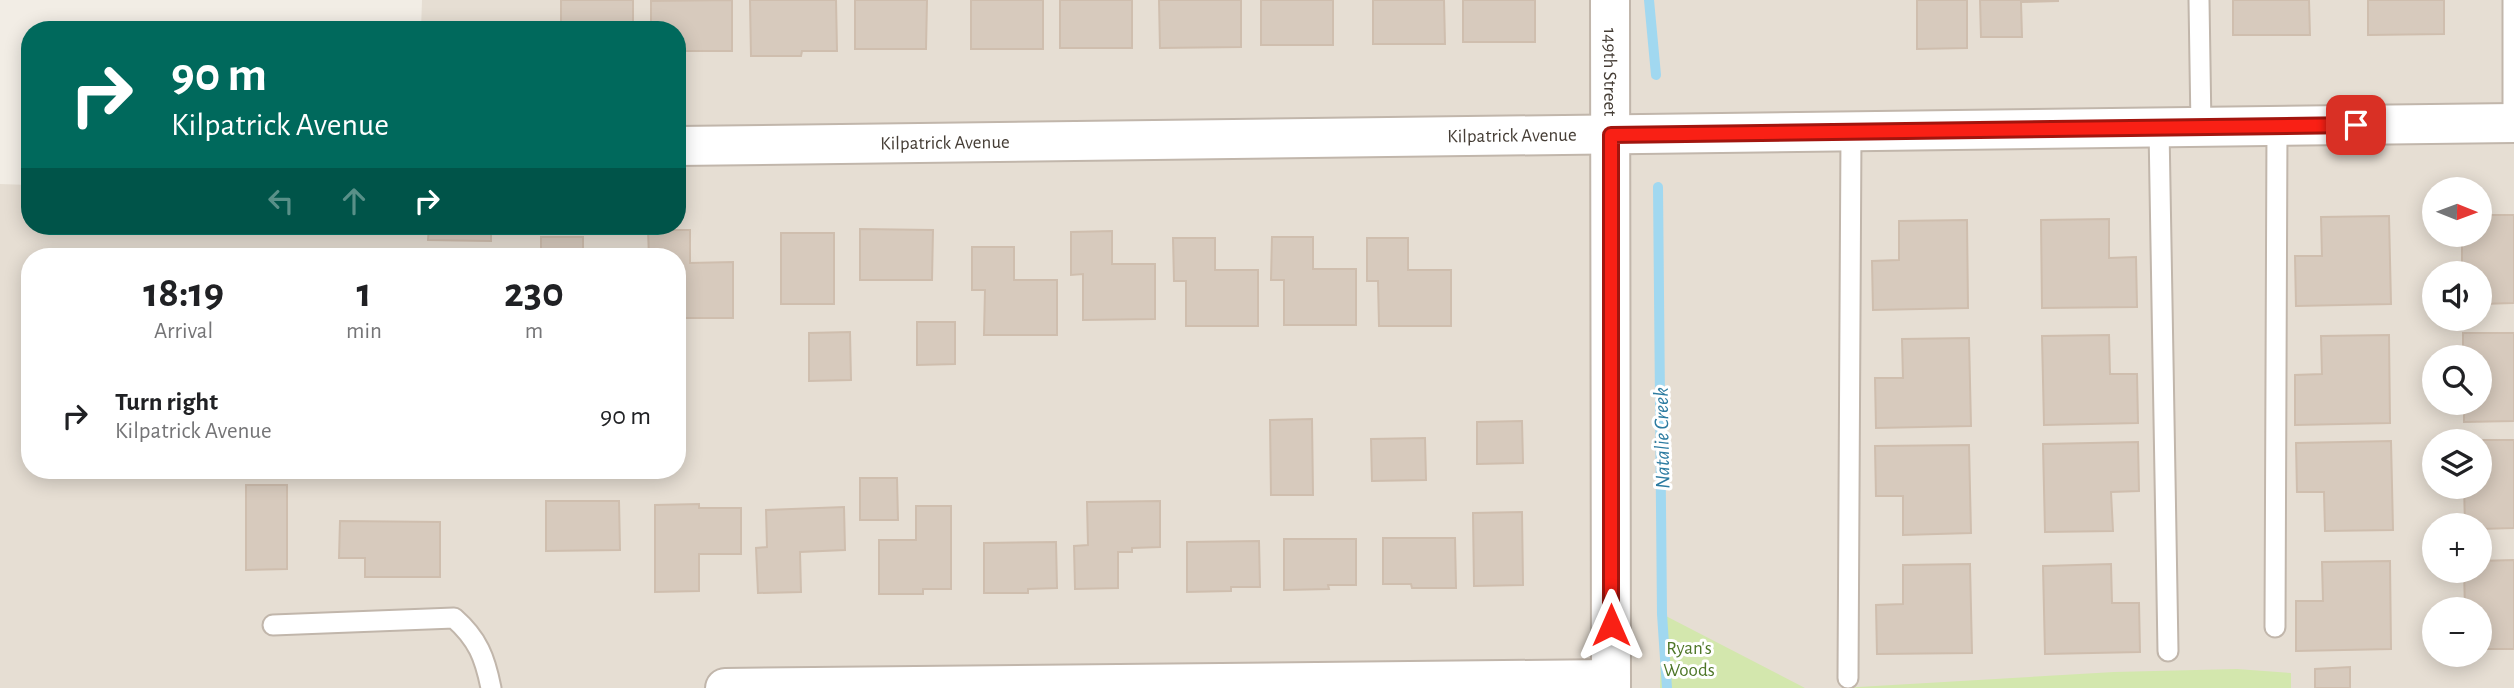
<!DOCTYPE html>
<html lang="en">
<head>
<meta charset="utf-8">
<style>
  body { margin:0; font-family:"Alegreya Sans",sans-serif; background:#f2f2f2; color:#202124; height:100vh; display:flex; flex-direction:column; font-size:26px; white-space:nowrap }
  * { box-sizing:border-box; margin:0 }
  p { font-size:23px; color:#757577 }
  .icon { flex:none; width:38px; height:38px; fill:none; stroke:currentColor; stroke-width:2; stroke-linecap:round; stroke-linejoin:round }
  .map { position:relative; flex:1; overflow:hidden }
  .side { position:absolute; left:21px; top:248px; width:665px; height:231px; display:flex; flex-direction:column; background:#fff; border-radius:28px; box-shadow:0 4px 18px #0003 }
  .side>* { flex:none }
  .banner { position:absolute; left:21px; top:21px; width:665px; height:214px; border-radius:28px; box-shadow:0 4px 18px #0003; background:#00695c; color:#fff; overflow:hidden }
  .needle { width:46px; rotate:91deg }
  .buttons { position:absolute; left:2422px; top:177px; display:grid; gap:14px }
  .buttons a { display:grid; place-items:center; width:70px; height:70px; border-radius:50%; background:#fff; box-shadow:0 4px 18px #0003; font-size:35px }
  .pin { position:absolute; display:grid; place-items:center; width:60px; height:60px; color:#fff; margin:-30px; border-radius:14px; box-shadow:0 4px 10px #0006 }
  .me { position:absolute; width:77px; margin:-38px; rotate:0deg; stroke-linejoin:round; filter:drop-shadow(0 0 5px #0008) }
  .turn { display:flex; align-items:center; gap:24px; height:147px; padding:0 35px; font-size:32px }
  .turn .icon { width:91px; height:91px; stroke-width:2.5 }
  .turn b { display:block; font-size:49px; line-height:60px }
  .lanes { display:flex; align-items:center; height:66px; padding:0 35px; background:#0003; justify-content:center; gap:35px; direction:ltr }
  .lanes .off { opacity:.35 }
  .eta { display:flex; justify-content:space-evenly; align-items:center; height:119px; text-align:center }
  .eta b { font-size:42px; font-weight:700; line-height:49px }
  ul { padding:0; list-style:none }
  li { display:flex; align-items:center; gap:21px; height:98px; padding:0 35px }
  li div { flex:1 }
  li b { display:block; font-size:26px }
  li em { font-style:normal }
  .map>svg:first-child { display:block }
  .residential { fill:#e6ded3; fill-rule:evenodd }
  .green { fill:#d3e7ad }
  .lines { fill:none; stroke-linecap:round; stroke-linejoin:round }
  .stream { stroke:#a1d8f0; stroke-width:10 }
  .building { fill:#d7cabd; stroke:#cfbeae; stroke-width:2 }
  .service-casing { stroke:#c1b6ab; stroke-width:23 }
  .minor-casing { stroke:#c1b6ab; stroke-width:42 }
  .service { stroke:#fff; stroke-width:19 }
  .minor { stroke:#fff; stroke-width:38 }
  .route-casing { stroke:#a2150e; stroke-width:18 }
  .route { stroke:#f92015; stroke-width:12 }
  .labels { text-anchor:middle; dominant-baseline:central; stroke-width:6; stroke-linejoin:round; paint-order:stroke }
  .street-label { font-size:19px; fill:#453d35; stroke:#fff }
  .park-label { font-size:19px; fill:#4e7628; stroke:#fff }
  .water-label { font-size:21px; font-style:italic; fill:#2c7ba0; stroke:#fff }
</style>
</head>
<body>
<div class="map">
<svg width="2514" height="688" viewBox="0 0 2514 688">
  <rect width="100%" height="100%" fill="#f2ede5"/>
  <path class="residential" d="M422 0H2514V688H0V184L30 185V226H677V30H421ZM2434 189H2480V234H2434ZM30 257H677V471H30ZM2434 273H2480V318H2434ZM2434 357H2480V402H2434ZM2434 441H2480V486H2434ZM2434 525H2480V570H2434ZM2434 609H2480V654H2434Z"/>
  <path class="green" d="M1662 614 1805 688H1660Z
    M2237 669 2291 673V688H1841L2114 672Z"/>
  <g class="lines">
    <path class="stream" d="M1649 0 1656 75
      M1658 187 1662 614 1667 688"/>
  </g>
  <path class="building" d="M561 0H633V30H561Z
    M732 0V51H677V30H651V1Z
    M750 0H836L837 51H802L801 56H751Z
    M855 0H927L926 49H855Z
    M971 0H1043V49H971Z
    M1060 0H1132V48H1060Z
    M1159 0H1241V47L1160 48Z
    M1261 0H1333V45H1261Z
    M1373 0H1444L1445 44H1373Z
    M1463 0H1535V42H1463Z
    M1917 0H1967V48L1917 49Z
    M1980 0H2058V1L2021 2 2022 37H1981Z
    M2233 0H2309L2310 35H2233Z
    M2368 0H2444V34L2368 35Z
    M2480 215H2514V303L2480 304V273H2462V234H2480Z
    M2389 216 2391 304 2296 306 2295 256H2322L2321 217Z
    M2109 219V258L2136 257 2137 307 2042 308 2041 220Z
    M1967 220 1968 308 1873 310 1872 261 1899 260V221Z
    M429 226H491V241L428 240Z
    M860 229 933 230 932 280H860Z
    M648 230H690V263L733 262V318H677V257H649Z
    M1112 231V264H1155V319L1083 320V274L1071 275V232Z
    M781 233H834V304H781Z
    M541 237H583V257H541Z
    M1272 237H1313V269H1356V325H1284V280H1271Z
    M1173 238H1215V270H1258V326H1186V281H1174Z
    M1367 238H1408V270H1451V326H1379L1378 281H1367Z
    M972 247H1014V280H1057V335H984L985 290H972Z
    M917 322H955V364L917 365Z
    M850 332 851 380 809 381V333Z
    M2463 333H2514V421L2464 422V402H2480V357H2463Z
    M2109 335 2110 374H2137L2138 423 2044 425 2042 336Z
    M2389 335 2390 423 2295 425V375L2322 374 2321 336Z
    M1969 338 1971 426 1876 428 1875 378H1903L1902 339Z
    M1312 419 1313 495H1271L1270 420Z
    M1522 421 1523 463 1477 464V422Z
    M1425 438 1426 480 1372 481 1371 439Z
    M2463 440H2514V528L2480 529V525H2465L2464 486H2480V441Z
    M2391 441 2393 530 2325 531 2324 492H2297L2296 443Z
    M2138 442 2139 491 2111 492 2113 531 2045 532 2043 444Z
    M1969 445 1971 533 1903 535V496H1876L1875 446Z
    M860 478H897L898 520H860Z
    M246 485H287V569L246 570Z
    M546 501H619L620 550 546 551Z
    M1160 501V547L1132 548V552H1118V588L1075 589 1074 546 1088 545 1087 502Z
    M699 504V508H741V554H699V591L655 592V505Z
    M916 506H951V589H923V594H879V540H916Z
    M844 507 845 550 800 552 801 592 758 593 756 548 767 547 766 510Z
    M1522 512 1523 585 1474 586 1473 513Z
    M340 521 440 522V577H365V558H339Z
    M1383 538H1455L1456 588H1412L1411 584H1383Z
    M1284 539H1356V585H1328L1329 589 1284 590Z
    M1259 541 1260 587H1231V591L1187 592V542Z
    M1056 542 1057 588 1028 589V593H984V543Z
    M2514 560V649H2480V609H2465L2464 570H2480V561Z
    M2390 561 2391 649 2296 651V601H2323L2322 562Z
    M1970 564 1972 653 1877 654 1876 605 1903 604V565Z
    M2111 564 2112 603H2139L2140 652 2045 654 2043 566Z
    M2350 667V688H2315V669Z"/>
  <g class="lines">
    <g class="service-casing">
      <path id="service" d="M2199 0 2201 127
        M2513 0V123
        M2159 128 2168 651
        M273 625 454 618C478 639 485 658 491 688
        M2275 627 2277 126
        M1848 678 1851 132"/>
    </g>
    <g class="minor-casing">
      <g id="minor">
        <path id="s1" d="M1610 0 1611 688"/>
        <path id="s2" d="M677 146 2514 123"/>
        <path d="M725 688 1611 679"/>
      </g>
    </g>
    <use href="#service" class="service"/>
    <use href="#minor" class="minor"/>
  </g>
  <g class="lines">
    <g class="route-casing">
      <path id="route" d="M1611 625V135L2356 125"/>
    </g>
    <use href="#route" class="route"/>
  </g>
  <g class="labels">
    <g class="street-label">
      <text stroke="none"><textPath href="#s1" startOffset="72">149th Street</textPath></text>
      <text stroke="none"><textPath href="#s2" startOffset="835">Kilpatrick Avenue</textPath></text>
      <text stroke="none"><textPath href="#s2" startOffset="268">Kilpatrick Avenue</textPath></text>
    </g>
    <g class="park-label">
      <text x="1689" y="648">Ryan's<tspan x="1689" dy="22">Woods</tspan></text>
    </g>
    <g class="water-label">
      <text transform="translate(1662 438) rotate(-91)">Natalie Creek</text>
    </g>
  </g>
</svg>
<div class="buttons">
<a><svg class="needle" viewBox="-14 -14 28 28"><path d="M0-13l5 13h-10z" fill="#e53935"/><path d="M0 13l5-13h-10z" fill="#757577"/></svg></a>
<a><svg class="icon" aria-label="sound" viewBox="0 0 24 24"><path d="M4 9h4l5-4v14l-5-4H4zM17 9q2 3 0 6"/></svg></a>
<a><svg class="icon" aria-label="search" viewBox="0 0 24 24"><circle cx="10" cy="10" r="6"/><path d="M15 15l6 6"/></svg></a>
<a><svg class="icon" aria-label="layers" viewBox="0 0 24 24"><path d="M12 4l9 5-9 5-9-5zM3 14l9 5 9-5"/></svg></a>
<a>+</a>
<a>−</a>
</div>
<div class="pin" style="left:2356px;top:125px;background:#d93025"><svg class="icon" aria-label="arrive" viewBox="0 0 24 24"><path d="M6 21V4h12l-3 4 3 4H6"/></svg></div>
<svg class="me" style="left:1611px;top:625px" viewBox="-20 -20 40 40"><path d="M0-17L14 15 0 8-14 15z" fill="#f92015" stroke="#fff" stroke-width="4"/></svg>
<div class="banner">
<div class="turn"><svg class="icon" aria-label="right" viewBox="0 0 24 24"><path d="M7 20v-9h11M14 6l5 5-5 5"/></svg><div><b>90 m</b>Kilpatrick Avenue</div></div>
<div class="lanes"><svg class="icon off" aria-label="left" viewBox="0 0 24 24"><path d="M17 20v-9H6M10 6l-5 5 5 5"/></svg><svg class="icon off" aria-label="ahead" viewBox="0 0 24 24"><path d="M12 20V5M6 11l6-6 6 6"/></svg><svg class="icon" aria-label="right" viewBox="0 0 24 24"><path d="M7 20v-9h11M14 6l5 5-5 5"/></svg></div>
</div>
<section class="side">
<div class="eta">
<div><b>18:19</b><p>Arrival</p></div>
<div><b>1</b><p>min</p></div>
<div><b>230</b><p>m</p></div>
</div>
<ul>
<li><svg class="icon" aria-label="right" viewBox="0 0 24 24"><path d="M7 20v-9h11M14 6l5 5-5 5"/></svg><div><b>Turn right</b><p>Kilpatrick Avenue</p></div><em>90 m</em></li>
</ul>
</section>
</div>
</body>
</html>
